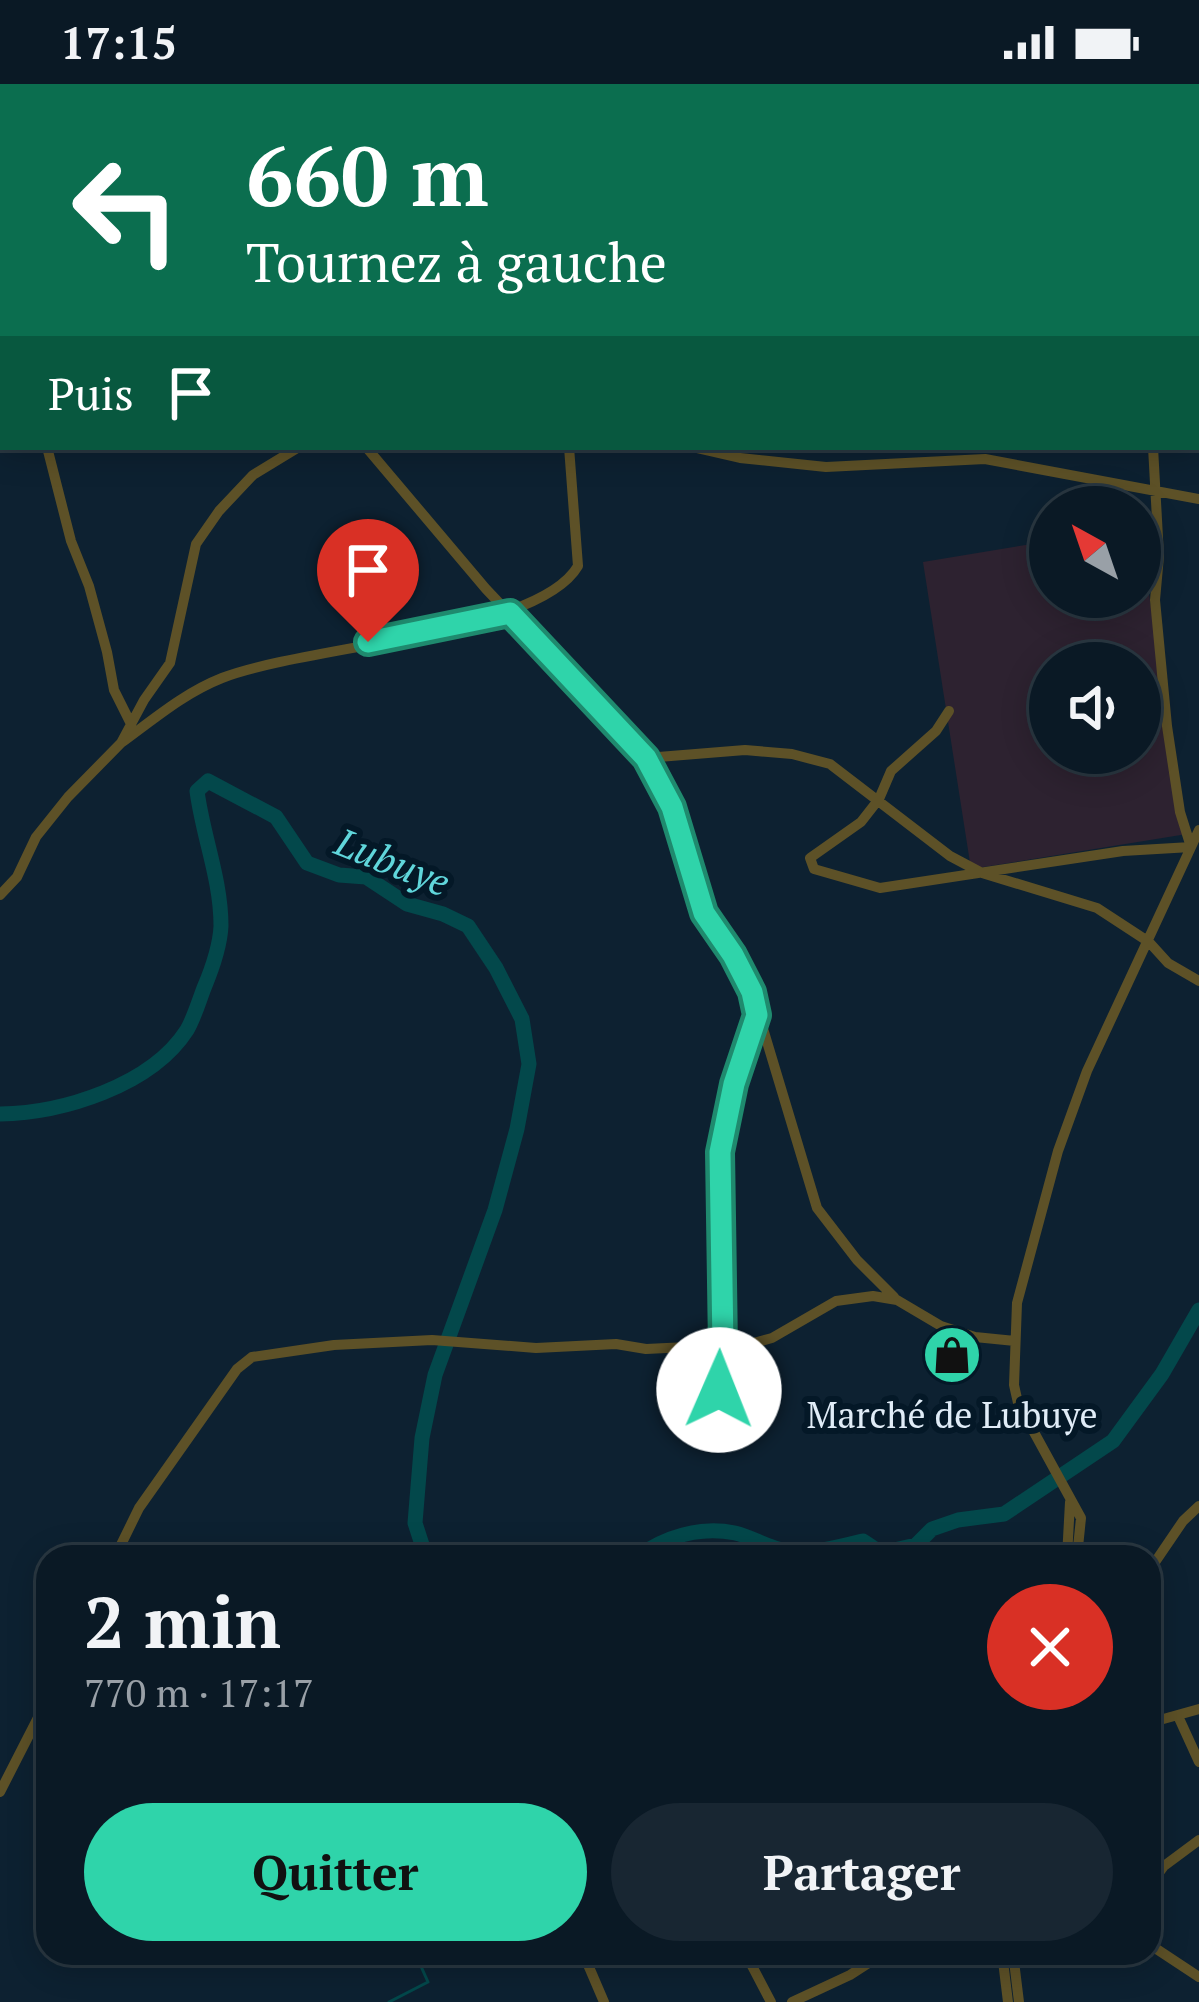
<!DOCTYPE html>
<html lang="fr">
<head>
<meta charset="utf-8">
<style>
  body { margin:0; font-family:"PT Serif",serif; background:#182632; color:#f1f3f6; height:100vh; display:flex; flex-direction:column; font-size:45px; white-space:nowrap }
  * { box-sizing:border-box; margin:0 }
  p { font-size:39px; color:#99a0a7 }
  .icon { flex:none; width:66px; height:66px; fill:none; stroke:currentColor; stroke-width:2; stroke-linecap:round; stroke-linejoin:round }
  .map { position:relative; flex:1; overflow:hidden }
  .drawer { position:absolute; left:36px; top:1461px; width:1125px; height:420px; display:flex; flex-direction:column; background:#0a1925; border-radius:36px; box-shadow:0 6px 30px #0003,0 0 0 3px #2a3842 }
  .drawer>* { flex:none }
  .banner { position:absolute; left:0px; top:0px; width:1200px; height:366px; box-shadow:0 6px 30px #0003,0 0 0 3px #2a3842; background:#0b6e4f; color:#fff; overflow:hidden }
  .needle { width:78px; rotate:320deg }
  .fabs { position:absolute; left:1029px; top:402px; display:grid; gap:24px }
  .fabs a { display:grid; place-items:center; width:132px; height:132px; border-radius:50%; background:#0a1925; box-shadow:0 6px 30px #0003,0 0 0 3px #2a3842; font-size:60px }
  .pin { position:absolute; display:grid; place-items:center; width:102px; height:102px; color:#fff; margin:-123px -51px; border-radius:50% 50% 50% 0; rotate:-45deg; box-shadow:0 0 12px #0007 }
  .pin .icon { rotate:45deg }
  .me { position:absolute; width:132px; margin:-66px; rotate:1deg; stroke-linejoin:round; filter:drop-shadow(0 0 9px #0008) }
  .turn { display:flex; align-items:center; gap:42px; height:252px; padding:0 48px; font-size:54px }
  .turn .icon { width:156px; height:156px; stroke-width:2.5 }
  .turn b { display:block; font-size:84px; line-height:102px }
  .then { display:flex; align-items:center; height:114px; padding:0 48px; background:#0003; gap:24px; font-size:45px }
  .round { display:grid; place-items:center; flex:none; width:126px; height:126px; border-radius:63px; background:#182632 }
  .summary { display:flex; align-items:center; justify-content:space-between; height:204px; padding:0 48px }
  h1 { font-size:72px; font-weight:700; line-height:90px }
  .primary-button { display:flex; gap:24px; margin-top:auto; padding:24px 48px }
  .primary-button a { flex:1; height:138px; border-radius:72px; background:#2fd4aa; color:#111; font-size:48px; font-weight:700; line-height:138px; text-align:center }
  .primary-button a+a { background:#182632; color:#f1f3f6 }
  .status { display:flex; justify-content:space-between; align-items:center; height:84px; padding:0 60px; background:#0a1925; direction:ltr }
  .status svg { height:33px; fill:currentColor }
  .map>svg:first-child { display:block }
  .built { fill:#132e42 }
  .education { fill:#2d2230; fill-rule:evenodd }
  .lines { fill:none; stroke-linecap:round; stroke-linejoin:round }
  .stream { stroke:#03484b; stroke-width:3 }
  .river { stroke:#03484b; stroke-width:15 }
  .minor { stroke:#5d5127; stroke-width:10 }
  .route-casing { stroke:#1f8a6e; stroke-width:30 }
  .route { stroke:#2fd4aa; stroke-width:21 }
  .labels { text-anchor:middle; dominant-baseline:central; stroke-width:12; stroke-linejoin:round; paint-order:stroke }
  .poi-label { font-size:36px; fill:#e0ecf7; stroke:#041827 }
  .water-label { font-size:39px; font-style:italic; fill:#60d6db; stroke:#041827 }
</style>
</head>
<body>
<div class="status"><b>17:15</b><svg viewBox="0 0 49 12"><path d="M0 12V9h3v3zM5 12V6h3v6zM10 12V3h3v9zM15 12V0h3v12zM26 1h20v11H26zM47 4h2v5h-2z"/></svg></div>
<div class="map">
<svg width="1199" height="1918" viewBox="0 0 1199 1918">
  <rect width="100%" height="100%" fill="#0d2131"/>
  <path class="built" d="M937 1249 976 1259 967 1294 928 1283Z"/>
  <path class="education" d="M1140 453 1187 750 971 785 923 478 1050 457V513H1140ZM1050 579H1140V669H1050Z"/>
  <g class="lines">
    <path class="stream" d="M389 1918 428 1898 415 1869"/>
    <path class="river" d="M0 1030C62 1029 151 1002 187 946 194 934 199 917 204 904 212 885 220 863 221 842 221 795 203 753 197 707L208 697 276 733 307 779 339 791 366 793 407 820 443 830 468 842 496 884 522 935 529 980 517 1045 495 1126 435 1291 422 1354 415 1439 426 1473
      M637 1473C665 1453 699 1442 735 1449 753 1453 769 1465 788 1467 813 1470 839 1463 863 1457L881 1469 916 1461 932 1445 958 1436 1004 1430 1113 1357 1162 1290 1199 1226"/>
    <path class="minor" d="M68 0 70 3
      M213 0 214 3
      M607 0 611 3
      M892 0 900 3
      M134 3 137 0
      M637 3 648 0
      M1015 3 1017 0
      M1088 3 1090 0
      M1140 3 1142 0
      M1177 3 1178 0
      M1197 40H1199
      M1197 151 1199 147
      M1197 217H1199
      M1197 328 1199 329
      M47 363 71 457 89 502 107 568 114 606 131 640
      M366 363 486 505 646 674 672 723 704 829 743 887 752 908 817 1124 857 1176 894 1213
      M692 363 740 374 826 383 985 375 1199 415
      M949 627 936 647 891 687 879 715 861 738 810 774 814 785 880 804 1123 767 1191 763 1180 728 1167 642 1155 516 1159 472 1153 363
      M121 659C154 635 184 609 222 594 303 562 538 551 578 482L569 363
      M646 674 745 666 792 670 830 680 950 772 982 789 1097 824 1149 858 1168 879 1199 897
      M0 811 17 793 36 753 68 713 121 659 144 616 170 579 196 460 219 427 253 391 299 363
      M719 1306 723 1263 720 1068 734 1000 757 932
      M115 1473 139 1424 237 1285 252 1273 334 1261 432 1256 536 1264 616 1260 646 1265 750 1260 772 1254 836 1217 873 1212 897 1216 941 1242 975 1253 1015 1257
      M1067 1473 1070 1418
      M1077 1473 1081 1434 1018 1319 1014 1301 1017 1219 1058 1067 1087 987 1199 746
      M1149 1487 1183 1437 1199 1422
      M1178 1632 1199 1678
      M1149 1639 1199 1625
      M0 1708 48 1614
      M1149 1802 1164 1782 1199 1756
      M1149 1860 1199 1893
      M583 1869 604 1918
      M736 1869 751 1880 771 1918
      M1002 1869 1008 1918
      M1013 1869 1019 1918
      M792 1918 850 1891 884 1869"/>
  </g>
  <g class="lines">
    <g class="route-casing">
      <path id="route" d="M368 558 510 529 646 674 672 723 704 829 733 871 752 908 757 931 734 1000 720 1068 723 1263 719 1306"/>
    </g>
    <use href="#route" class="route"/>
  </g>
  <defs>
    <g id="shop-disc" transform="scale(3)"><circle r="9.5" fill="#2fd4aa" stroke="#041827"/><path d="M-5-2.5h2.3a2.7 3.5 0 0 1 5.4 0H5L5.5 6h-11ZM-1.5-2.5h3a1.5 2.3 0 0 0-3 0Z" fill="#111"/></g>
  </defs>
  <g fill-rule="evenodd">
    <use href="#shop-disc" x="952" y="1271"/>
  </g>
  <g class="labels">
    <g class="poi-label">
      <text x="952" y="1330">Marché de Lubuye</text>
    </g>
    <g class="water-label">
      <text transform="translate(393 777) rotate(22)">Lubuye</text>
    </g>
  </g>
</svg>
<div class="fabs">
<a><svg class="needle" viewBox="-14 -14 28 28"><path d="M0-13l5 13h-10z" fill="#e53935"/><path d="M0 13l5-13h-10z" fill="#99a0a7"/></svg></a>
<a><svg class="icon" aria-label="sound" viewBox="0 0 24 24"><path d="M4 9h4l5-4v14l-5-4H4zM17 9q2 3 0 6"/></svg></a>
</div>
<div class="pin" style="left:368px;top:558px;background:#d93025"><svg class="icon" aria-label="arrive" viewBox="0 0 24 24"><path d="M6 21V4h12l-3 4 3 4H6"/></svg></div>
<svg class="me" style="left:719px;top:1306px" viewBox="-20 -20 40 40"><circle r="19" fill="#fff"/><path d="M0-13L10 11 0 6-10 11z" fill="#2fd4aa"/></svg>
<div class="banner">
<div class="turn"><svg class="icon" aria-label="left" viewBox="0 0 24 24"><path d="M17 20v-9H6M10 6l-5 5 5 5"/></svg><div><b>660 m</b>Tournez à gauche</div></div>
<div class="then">Puis<svg class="icon" aria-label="arrive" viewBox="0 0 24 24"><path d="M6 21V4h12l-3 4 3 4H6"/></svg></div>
</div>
<section class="drawer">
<div class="summary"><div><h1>2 min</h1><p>770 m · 17:17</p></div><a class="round" style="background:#d93025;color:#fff"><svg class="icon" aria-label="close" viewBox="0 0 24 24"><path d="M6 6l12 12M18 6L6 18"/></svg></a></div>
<div class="primary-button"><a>Quitter</a><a>Partager</a></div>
</section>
</div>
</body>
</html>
